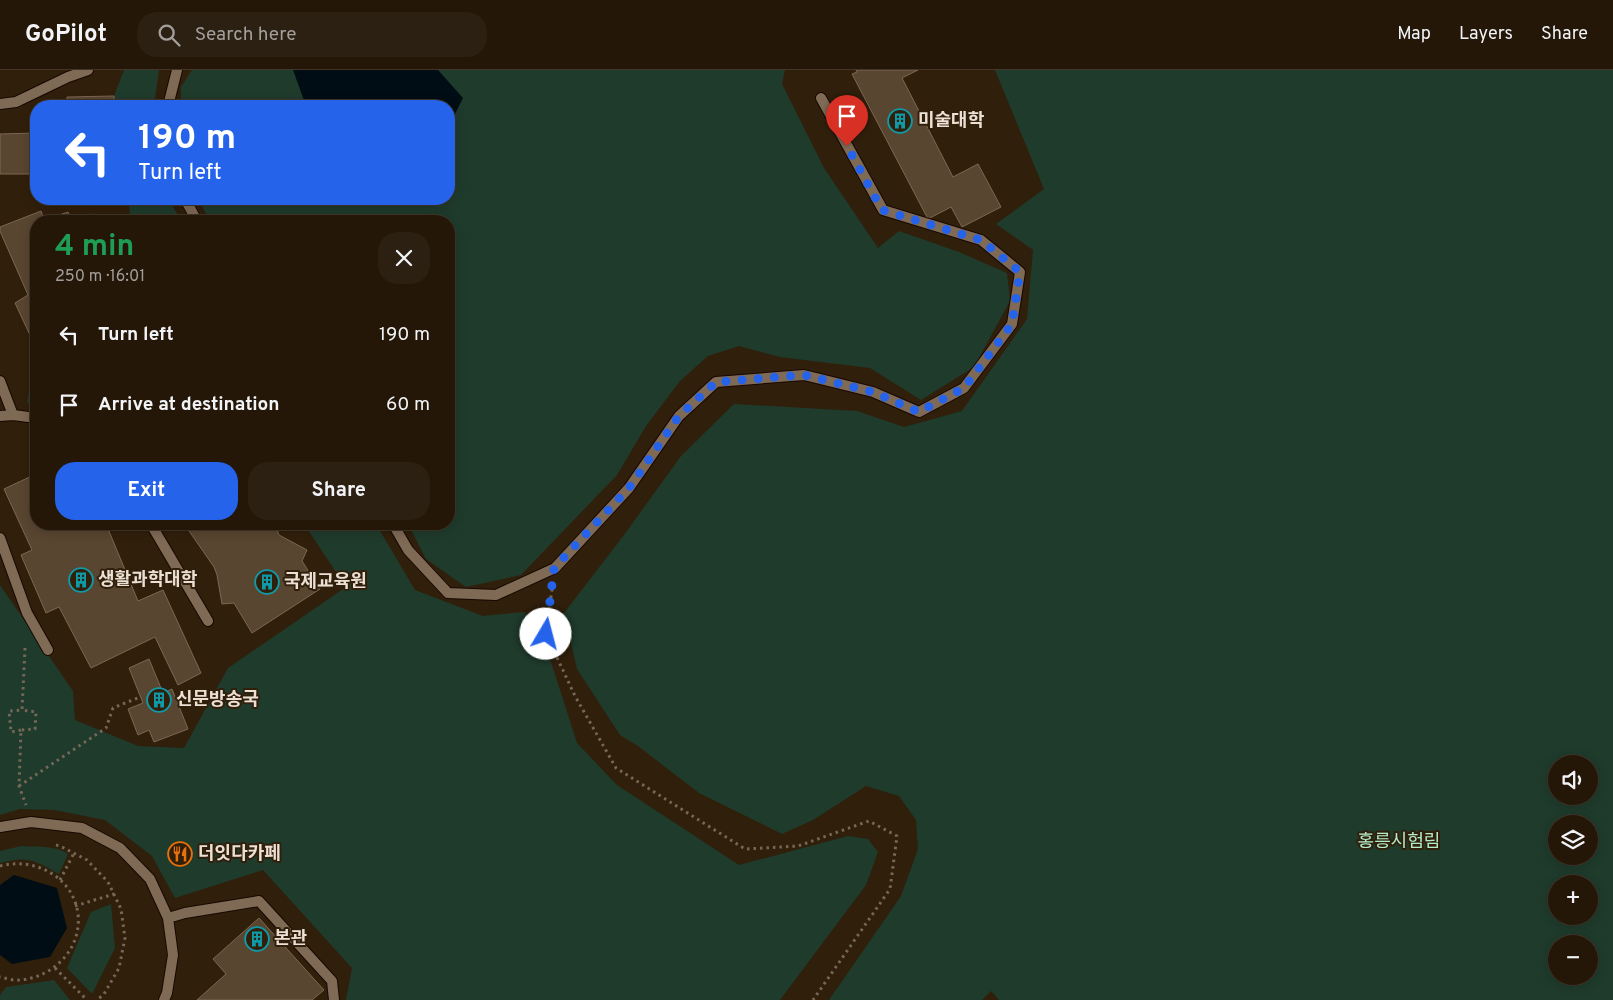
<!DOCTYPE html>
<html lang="en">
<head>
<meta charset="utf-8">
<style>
  body { margin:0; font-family:Overpass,"Noto Sans KR",sans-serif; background:#2c2012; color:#f1f3f6; height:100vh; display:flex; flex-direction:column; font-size:19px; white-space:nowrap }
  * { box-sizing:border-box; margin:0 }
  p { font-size:16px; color:#a39f9c }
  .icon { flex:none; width:28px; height:28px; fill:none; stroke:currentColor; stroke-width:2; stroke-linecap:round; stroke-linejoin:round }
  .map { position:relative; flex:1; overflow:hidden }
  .drawer { position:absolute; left:30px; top:145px; width:425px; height:315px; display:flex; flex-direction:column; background:#241708; border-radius:20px; box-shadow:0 2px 12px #0003,0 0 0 1px #413629 }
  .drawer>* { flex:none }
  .top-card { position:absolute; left:30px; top:30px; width:425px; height:105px; border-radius:20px; box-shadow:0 2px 12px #0003,0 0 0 1px #413629; background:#2563eb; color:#fff; overflow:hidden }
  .buttons { position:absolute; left:1548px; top:685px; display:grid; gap:10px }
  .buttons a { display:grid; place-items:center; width:50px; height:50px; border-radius:50%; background:#241708; box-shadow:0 2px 12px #0003,0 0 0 1px #413629; font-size:25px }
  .pin { position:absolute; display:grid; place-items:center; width:42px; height:42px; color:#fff; margin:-51px -21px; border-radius:50% 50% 50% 0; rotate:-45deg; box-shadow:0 0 5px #0007 }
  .pin .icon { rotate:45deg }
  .me { position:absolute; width:55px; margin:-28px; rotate:8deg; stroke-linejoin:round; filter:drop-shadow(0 0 4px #0008) }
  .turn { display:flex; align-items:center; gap:18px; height:105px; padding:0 25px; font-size:22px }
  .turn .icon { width:65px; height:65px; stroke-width:2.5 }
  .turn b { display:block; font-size:35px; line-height:42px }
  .round { display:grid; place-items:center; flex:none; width:52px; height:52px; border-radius:20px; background:#2c2012 }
  .head { display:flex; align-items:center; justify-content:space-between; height:85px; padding:0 25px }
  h1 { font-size:30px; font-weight:700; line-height:38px; color:#1e9e55 }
  .primary-button { display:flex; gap:10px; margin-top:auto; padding:10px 25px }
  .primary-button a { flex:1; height:58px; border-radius:20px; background:#2563eb; color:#fff; font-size:20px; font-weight:700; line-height:58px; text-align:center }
  .primary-button a+a { background:#2c2012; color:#f1f3f6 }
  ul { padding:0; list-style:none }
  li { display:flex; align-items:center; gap:15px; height:70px; padding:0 25px }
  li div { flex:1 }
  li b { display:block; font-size:19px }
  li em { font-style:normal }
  header { display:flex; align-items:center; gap:30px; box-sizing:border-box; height:70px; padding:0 25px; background:#241708; border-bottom:1px solid #413629 }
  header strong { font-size:24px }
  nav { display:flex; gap:28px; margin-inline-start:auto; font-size:18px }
  .search { width:350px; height:45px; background:#2c2012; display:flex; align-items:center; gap:12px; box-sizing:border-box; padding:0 18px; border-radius:20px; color:#a39f9c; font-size:19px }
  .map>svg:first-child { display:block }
  .green { fill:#1f3b2c; fill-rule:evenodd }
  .water { fill:#000d14 }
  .building { fill:#594631; stroke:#7c6752 }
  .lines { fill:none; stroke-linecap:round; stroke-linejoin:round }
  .service-casing { stroke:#180800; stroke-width:12 }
  .path { stroke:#766756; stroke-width:3; stroke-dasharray:2.5 4; stroke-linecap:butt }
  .service { stroke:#7f6a55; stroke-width:10 }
  .route { stroke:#2563eb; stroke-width:9; stroke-dasharray:0 16.2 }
  .labels { text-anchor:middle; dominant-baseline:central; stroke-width:4; stroke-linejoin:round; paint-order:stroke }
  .poi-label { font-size:18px; font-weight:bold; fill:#ece0d4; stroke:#301f0b; text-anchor:start }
  .park-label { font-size:18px; fill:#b1ebca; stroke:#301f0b }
</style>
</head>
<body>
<header>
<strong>GoPilot</strong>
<div class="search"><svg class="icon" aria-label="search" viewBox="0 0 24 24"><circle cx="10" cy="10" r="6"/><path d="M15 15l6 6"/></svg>Search here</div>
<nav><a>Map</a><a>Layers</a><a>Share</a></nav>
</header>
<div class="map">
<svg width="1613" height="930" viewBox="0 0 1613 930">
  <rect width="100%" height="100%" fill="#301f0b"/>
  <path class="green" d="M124 0H159L154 36H114V26Z
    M192 0H785L782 14 824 98 878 178 899 161 959 182 1007 203 1010 231 974 297 921 330 870 298 780 287 739 276 708 286 680 311 646 356 617 405 521 505 466 517 426 489 408 454H449V151H210L198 129H449V36H181V17Z
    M995 0H1613V930H999L991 921 982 930H829L901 826 918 779 916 750 899 726 866 716 813 750 782 764 699 723 638 676 620 665 577 599 564 543 624 465 681 386 734 334 857 341 904 357 962 341 1027 249 1033 180 996 154 1044 119ZM1556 694H1589V726H1556ZM1556 754H1589V786H1556ZM1556 814H1589V846H1556ZM1556 874H1589V906H1556Z
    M129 129H169L171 134 182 151H130Z
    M32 302 36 307V335L27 333Z
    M304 454H376L415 520 483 546 524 542 533 551 544 570 577 673 617 715 739 795 848 766 868 769 878 782 866 815 780 930H346L352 898 263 800 175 828 152 786 105 750 54 740 20 739 0 745V515L73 621 75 650 138 676 184 678 228 598 346 517Z
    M21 776C37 777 55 775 68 784L59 804C36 791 28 785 0 793V781Z
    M111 834 115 878 92 924 67 898 91 842Z
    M54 910 70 930H0V925L6 917Z"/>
  <path class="water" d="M293 0H438L463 28 449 56V36H308L305 33Z
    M14 805 57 818 67 858 50 887 12 894 0 885V815Z"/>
  <path class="building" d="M856 0H918L902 8 953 107 978 94 1001 137 962 157 951 137 928 149 852 4 857 2Z
    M114 26V36H67V27Z
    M36 63V104H0V64Z
    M41 141 44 150 68 142 72 151H36V278L15 233 28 225 0 161V157Z
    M91 144 94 151H75Z
    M36 404V454H106L138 531 163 520 201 603 178 615 155 567 91 598 59 537 46 543 21 485 32 480 4 419Z
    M186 454H275L279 465 307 480 302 491 320 519 252 563 234 533 222 534 217 505 214 497 187 458Z
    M149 589 163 623 172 619 188 659 154 672 149 660 138 665 128 639 143 633 129 598Z
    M259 848 324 920 312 930H197L226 904 213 889Z"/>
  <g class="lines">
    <g class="service-casing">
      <path id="service" d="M0 34 16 32 68 7 88 0
        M168 36 177 0
        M185 129 197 151
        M0 311 13 345 36 348
        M0 346 13 345
        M152 454V456L208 551
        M393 454 408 480 448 523 496 525 555 498 629 418 679 346 716 312 804 305 873 322 919 342 964 318 1012 254 1020 202 981 170 883 140 821 28
        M0 468 27 543 48 580
        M0 757 31 752 82 758 120 778 150 809 168 848 173 885 167 923 164 930
        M168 848 185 843 259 831 332 911 334 930"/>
    </g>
    <path class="path" d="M552 519 546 564 575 626 616 698 745 779 798 776 869 751 897 766 890 819 813 930
      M25 578 22 640 36 642 35 659 21 660 19 716 26 735
      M21 660 11 662 9 641 22 640
      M19 716 106 658 113 638 140 627
      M56 775 60 776 87 790 108 812 121 839 125 868 119 898 104 924 97 930
      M0 796C34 787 73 806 78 844 82 879 53 908 19 910 13 911 6 908 0 907
      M60 810 74 783
      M75 836 114 824
      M55 898 87 930"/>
    <use href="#service" class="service"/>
  </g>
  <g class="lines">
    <path class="route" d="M546 564 554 498 629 418 679 346 716 312 804 305 873 322 919 342 964 318 1012 254 1020 202 981 170 882 140 847 76"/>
  </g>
  <defs>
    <g id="building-ring" transform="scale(1.25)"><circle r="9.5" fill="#301f0b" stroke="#0f9aa8" stroke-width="1.5"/><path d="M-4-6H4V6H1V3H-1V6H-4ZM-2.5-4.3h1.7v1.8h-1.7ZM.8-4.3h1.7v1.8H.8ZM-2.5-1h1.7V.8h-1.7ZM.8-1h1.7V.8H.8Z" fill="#0f9aa8"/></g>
    <g id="restaurant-ring" transform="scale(1.25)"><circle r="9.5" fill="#301f0b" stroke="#e8710a" stroke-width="1.5"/><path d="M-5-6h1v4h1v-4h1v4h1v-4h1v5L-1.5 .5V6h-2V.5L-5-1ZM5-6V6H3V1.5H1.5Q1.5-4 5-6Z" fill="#e8710a"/></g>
  </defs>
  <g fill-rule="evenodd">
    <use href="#building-ring" x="900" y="51"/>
    <use href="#building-ring" x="81" y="510"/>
    <use href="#building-ring" x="267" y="512"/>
    <use href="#building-ring" x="159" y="630"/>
    <use href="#restaurant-ring" x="180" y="784"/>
    <use href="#building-ring" x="257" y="869"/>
  </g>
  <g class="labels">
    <g class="poi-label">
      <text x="918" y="51">미술대학</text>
      <text x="98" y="510">생활과학대학</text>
      <text x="284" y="512">국제교육원</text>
      <text x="176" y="630">신문방송국</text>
      <text x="198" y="784">더잇다카페</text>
      <text x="274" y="869">본관</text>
    </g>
    <g class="park-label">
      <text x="1399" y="772">홍릉시험림</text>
    </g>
  </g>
</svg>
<div class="buttons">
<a><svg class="icon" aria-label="sound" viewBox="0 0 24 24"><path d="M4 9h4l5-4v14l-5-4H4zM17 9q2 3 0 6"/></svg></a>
<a><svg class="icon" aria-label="layers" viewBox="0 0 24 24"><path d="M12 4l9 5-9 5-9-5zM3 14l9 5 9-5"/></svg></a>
<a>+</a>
<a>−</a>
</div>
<div class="pin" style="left:847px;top:76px;background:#d93025"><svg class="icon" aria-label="arrive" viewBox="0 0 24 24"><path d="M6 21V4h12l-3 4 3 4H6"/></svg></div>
<svg class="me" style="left:546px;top:564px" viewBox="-20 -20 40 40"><circle r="19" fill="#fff"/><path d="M0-13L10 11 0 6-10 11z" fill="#2563eb"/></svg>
<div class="top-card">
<div class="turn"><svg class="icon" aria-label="left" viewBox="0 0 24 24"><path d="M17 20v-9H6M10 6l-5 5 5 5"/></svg><div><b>190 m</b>Turn left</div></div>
</div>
<section class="drawer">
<div class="head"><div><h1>4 min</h1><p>250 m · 16:01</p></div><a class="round"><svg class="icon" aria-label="close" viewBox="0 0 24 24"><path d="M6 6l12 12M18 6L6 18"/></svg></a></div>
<ul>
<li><svg class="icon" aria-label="left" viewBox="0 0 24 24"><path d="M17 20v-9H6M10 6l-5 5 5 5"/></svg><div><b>Turn left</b></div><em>190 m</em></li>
<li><svg class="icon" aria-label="arrive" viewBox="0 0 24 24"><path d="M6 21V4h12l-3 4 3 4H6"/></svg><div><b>Arrive at destination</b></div><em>60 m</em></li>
</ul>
<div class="primary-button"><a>Exit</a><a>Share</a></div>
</section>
</div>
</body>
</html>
